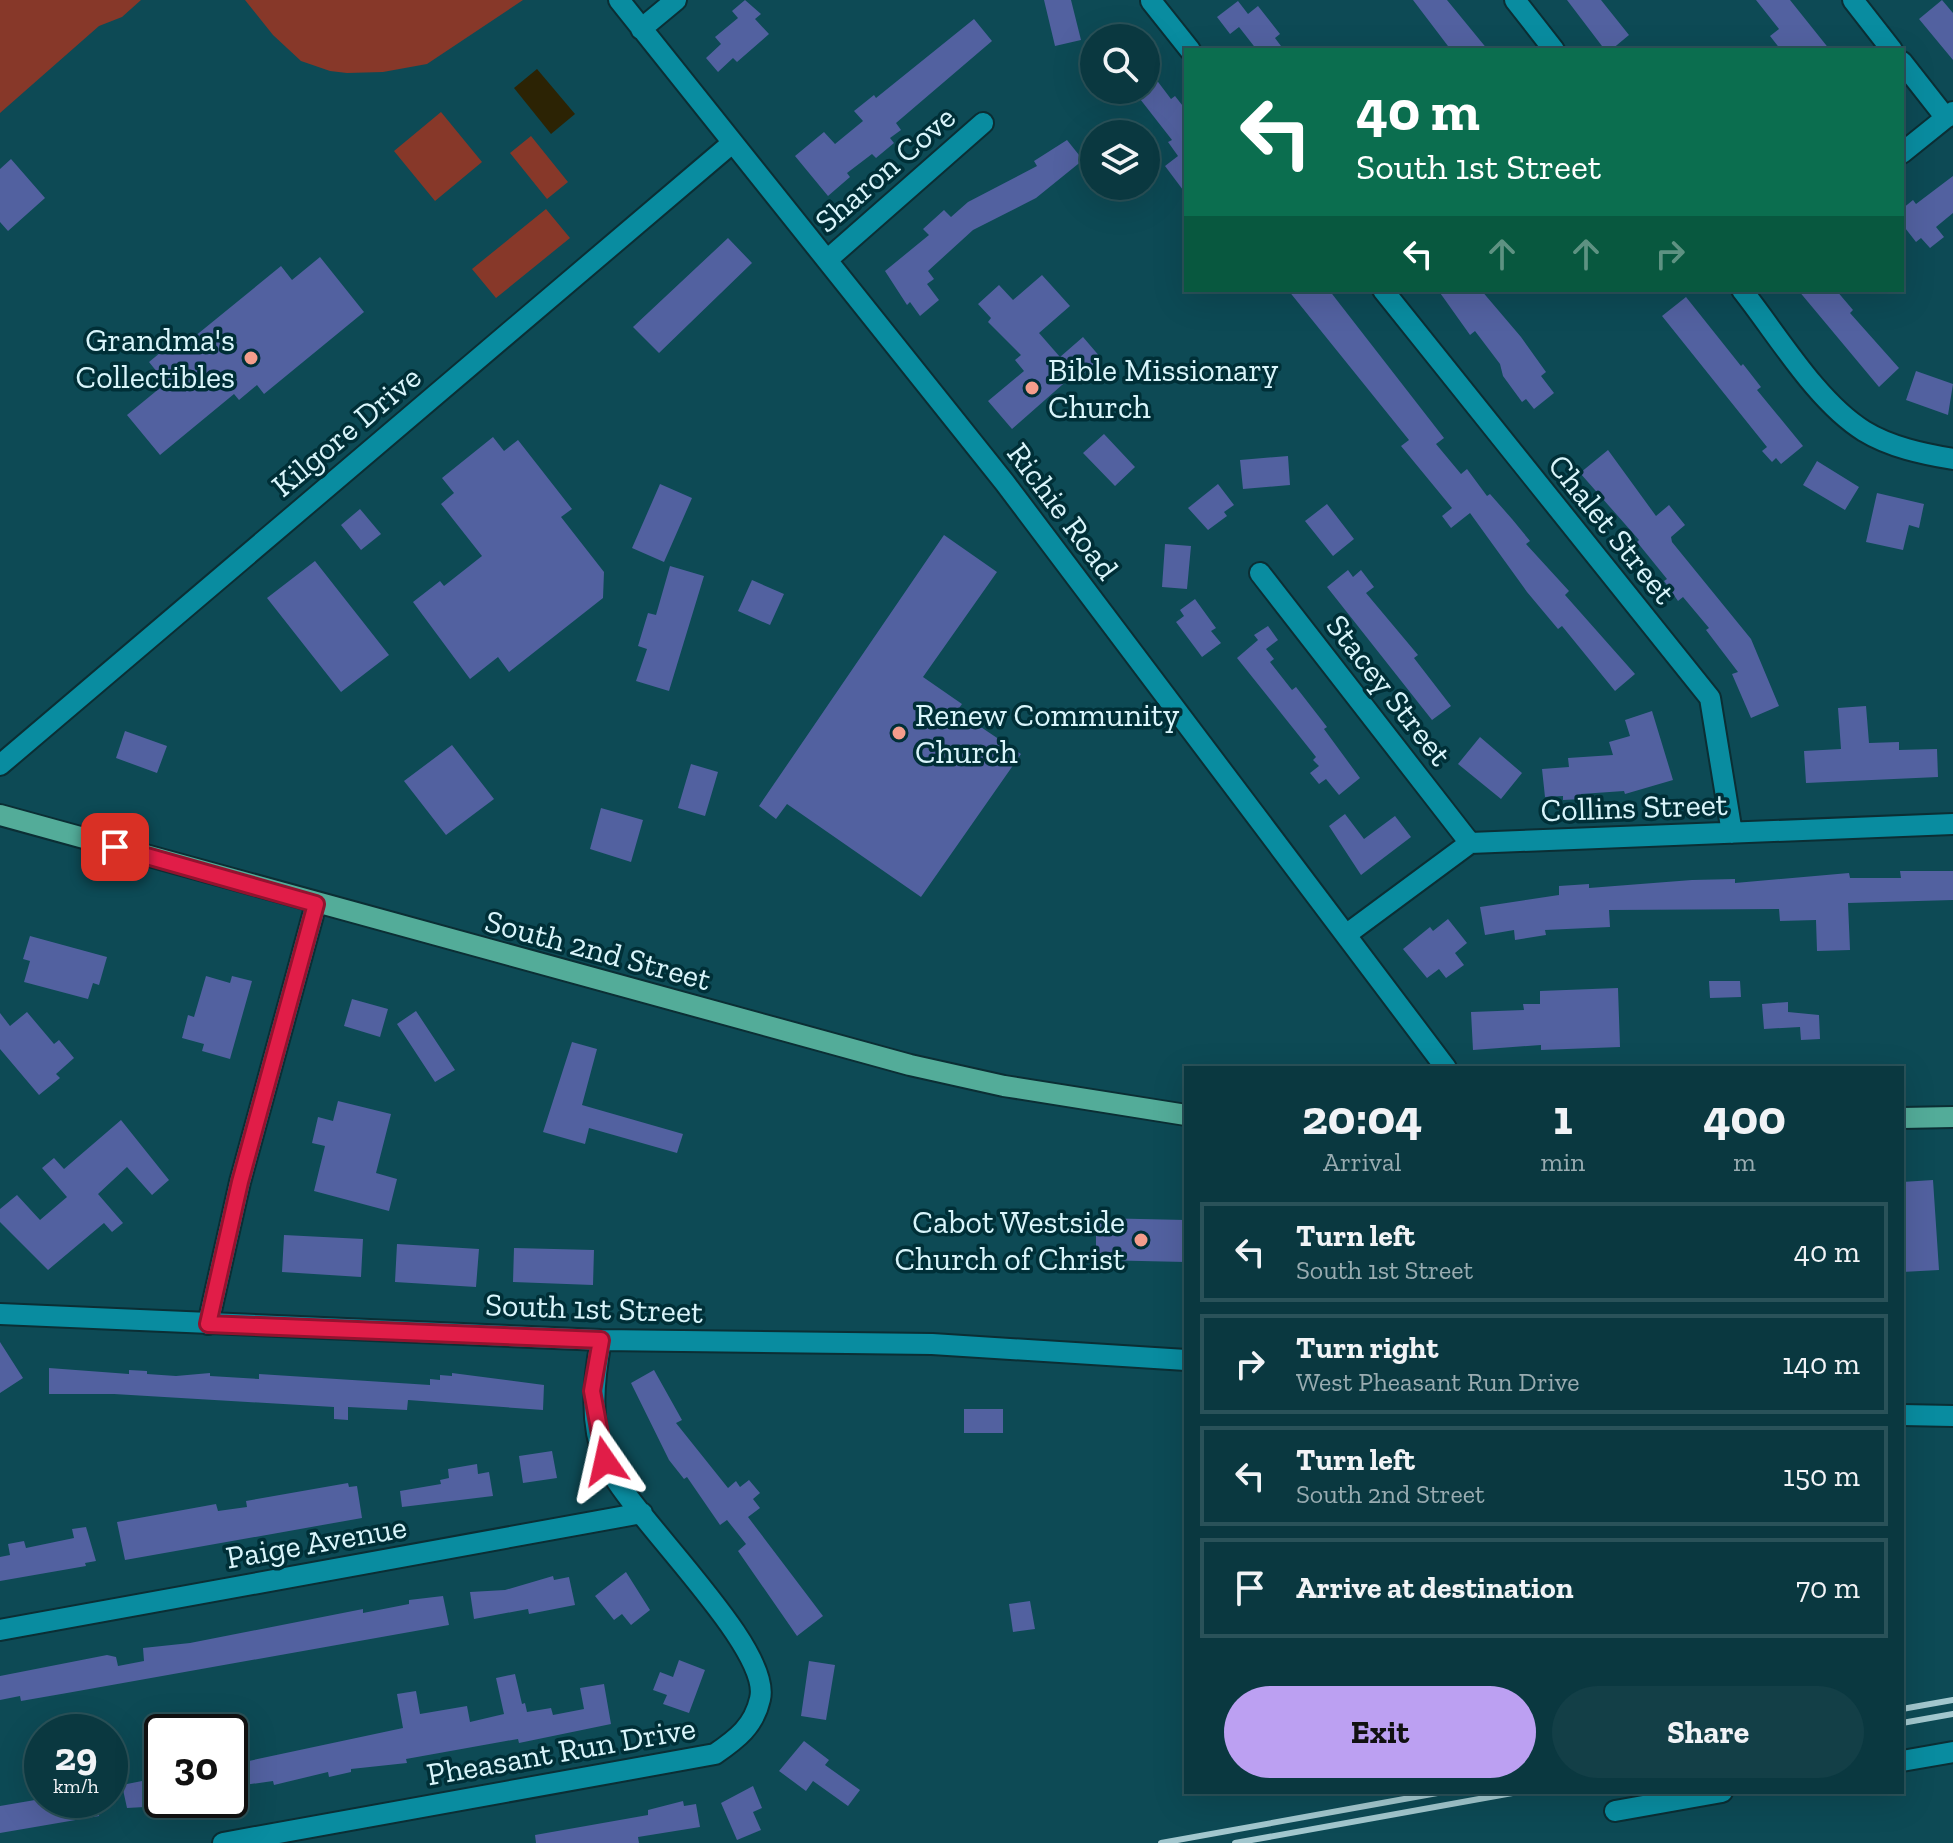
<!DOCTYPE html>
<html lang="en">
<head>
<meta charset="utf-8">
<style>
  body { margin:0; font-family:"Zilla Slab",serif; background:#133f47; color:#f1f3f6; height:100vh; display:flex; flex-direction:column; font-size:30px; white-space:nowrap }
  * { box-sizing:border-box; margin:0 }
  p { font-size:26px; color:#99acb1 }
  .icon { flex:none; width:44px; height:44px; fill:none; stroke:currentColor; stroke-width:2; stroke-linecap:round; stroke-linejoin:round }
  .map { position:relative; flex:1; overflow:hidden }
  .drawer { position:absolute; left:1184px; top:1066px; width:720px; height:728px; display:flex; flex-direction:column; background:#0a3840; border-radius:0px; box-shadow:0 8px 32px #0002,0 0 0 2px #2a5259 }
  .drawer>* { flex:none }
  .banner { position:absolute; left:1184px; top:48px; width:720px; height:244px; border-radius:0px; box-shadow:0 8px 32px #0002,0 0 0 2px #2a5259; background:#0b6e4f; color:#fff; overflow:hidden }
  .controls { position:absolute; left:1080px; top:24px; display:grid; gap:16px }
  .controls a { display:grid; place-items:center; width:80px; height:80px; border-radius:50%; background:#0a3840; box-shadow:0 8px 32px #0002,0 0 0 2px #2a5259; font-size:40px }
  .speed { position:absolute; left:24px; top:1714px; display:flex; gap:16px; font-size:40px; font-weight:700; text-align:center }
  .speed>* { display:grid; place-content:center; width:104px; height:104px; border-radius:50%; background:#0a3840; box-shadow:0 8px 32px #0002,0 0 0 2px #2a5259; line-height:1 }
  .speed small { font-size:20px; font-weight:400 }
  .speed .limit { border:4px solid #111; border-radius:12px; background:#fff; color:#111 }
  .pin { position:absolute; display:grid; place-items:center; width:68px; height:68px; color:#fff; margin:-34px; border-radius:16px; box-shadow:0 4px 12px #0006 }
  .me { position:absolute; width:88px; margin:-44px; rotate:349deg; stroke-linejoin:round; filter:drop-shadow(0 0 6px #0008) }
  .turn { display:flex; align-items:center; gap:28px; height:168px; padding:0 40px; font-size:36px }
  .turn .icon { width:104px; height:104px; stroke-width:2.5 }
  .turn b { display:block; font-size:56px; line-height:68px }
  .lanes { display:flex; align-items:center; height:76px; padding:0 40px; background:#0003; justify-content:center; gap:40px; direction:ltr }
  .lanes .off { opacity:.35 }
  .eta { display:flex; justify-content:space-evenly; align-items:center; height:136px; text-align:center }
  .eta b { font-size:48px; font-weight:700; line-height:56px }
  .cta { display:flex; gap:16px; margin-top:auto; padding:16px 40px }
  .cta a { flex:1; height:92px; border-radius:48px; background:#bca0f2; color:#111; font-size:32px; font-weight:700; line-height:92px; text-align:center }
  .cta a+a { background:#133f47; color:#f1f3f6 }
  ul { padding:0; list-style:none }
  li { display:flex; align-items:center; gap:24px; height:100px; margin:0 16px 12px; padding:0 24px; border:4px solid #2a5259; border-radius:0px }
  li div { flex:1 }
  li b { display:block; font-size:30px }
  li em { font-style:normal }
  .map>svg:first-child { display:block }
  .green { fill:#873829 }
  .water { fill:#2c2304 }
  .building { fill:#5261a0 }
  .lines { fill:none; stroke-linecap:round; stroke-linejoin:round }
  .minor-casing { stroke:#0b2e34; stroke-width:24 }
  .major-casing { stroke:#0b2e34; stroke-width:24 }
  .minor { stroke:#098ca0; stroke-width:20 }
  .major { stroke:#53ac99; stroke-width:20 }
  .rail { stroke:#a2c7ce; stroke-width:6 }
  .route-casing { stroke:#92132f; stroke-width:20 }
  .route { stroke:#e11d48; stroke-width:14 }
  .poi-dot { fill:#f49d8c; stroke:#002f37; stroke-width:3 }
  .labels { text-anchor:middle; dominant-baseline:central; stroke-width:7; stroke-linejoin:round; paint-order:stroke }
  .street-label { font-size:32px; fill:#d9f5fb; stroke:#002f37 }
  .poi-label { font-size:32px; fill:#d9f5fb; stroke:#002f37; text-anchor:end }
</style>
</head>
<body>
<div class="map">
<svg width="1953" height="1843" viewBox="0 0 1953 1843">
  <rect width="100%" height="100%" fill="#0d4a55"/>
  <path class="green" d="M0 0H141L122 17 99 26 0 113Z
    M245 0H523L427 64 383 72 347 73 330 71 301 61 273 35Z
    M441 112 482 162 435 201 394 151Z
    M531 136 568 182 547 199 510 153Z
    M546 209 570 238 496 298 472 269Z"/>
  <path class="water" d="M537 69 575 114 551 134 514 88Z"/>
  <path class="building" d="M745 0 761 14 755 19 769 34 737 62 733 58 718 72 706 58 721 44 715 37 738 18 732 11Z
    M1044 0H1071L1081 40 1055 46Z
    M1413 0H1447L1488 50H1451Z
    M1567 0H1601L1629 35 1611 50H1605Z
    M1756 0H1790L1830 50H1781L1770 36 1779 29Z
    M1942 0 1953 13V60L1919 19Z
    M1238 1 1248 14 1258 6 1280 34 1275 38 1284 50H1257L1239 27 1230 34 1217 17Z
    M974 19 992 41 896 123 901 130 890 138 894 143 876 158 872 154 847 173 850 177 828 196 795 156 824 132 835 144 863 121 854 111 874 95 876 98Z
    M1146 66 1171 99 1175 96 1186 110V194L1165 166 1178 156 1168 142 1172 140 1133 90H1146Z
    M1067 140 1083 160 1036 198 973 230 928 271 934 279 927 284 939 300 920 316 910 302 907 305 885 271 929 235 923 229 944 210 951 217 968 202 1037 166 1034 161Z
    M11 159 45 198 8 231 0 222V169Z
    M1953 176V213L1936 227 1944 237 1930 248 1921 238 1916 242 1902 224V209L1913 200 1916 204Z
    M728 238 752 263 659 353 633 327Z
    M320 257 364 312 264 394 257 385 239 400 234 394 160 455 127 415 166 383 149 362 172 343 178 350 281 266 292 280Z
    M1042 275 1070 306 1039 333 1060 357 1083 337 1101 358 1083 374 1079 370 1012 429 988 401 1024 371 1015 360 1021 355 988 322 991 318 978 304 999 285 1013 300Z
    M1288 290H1329L1444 438 1436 444 1461 474 1467 469 1487 496 1490 494 1512 519 1530 541 1526 544 1569 591 1565 595 1635 674 1615 691 1562 626 1558 629 1527 592 1470 513 1451 528 1442 516 1452 508 1401 446 1409 440Z
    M1438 290H1481L1521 337 1546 372 1541 376 1554 393 1534 409 1526 399 1522 402 1503 376 1500 364 1475 331 1470 335Z
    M1798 290H1836L1853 310 1850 313 1899 368 1879 387Z
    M1686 297 1741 366 1743 364 1761 387 1757 390 1803 446 1781 464 1776 458 1772 462 1762 451 1767 447 1662 316Z
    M1916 371 1953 384 1948 415 1906 400Z
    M1104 434 1135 467 1115 486 1083 453Z
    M493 437 504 451 518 440 572 509 561 517 604 572 603 598 509 672 498 657 470 679 413 602 440 581 444 586 482 556 441 504 454 493 442 478Z
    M1608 450 1656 516 1669 505 1685 525 1671 537 1672 542 1751 639 1779 706 1751 718 1732 674 1738 672 1706 630 1709 628 1683 597 1678 601 1664 581 1667 579 1637 542 1639 540 1580 473Z
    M1288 456 1290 485 1243 489 1240 460Z
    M1817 461 1859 487 1845 510 1803 485Z
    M660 484 692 498 664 562 632 548Z
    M1218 484 1234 505 1224 512 1227 516 1208 530 1188 508Z
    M1877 493 1924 504 1919 528 1909 525 1903 550 1866 542Z
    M1327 504 1354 539 1333 556 1305 521Z
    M360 509 381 534 361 550 341 525Z
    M944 535 997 572 923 677 962 704 957 711 1021 754 921 897 787 804 776 819 759 806Z
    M1165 544 1191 546 1187 589 1162 587Z
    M315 561 389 655 341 692 267 598Z
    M670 566 704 576 669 691 636 681 647 649 638 646 648 613 656 615Z
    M1348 570 1353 577 1361 570 1374 587 1366 593 1418 655 1414 658 1451 706 1432 720 1327 587Z
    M752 580 784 594 770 625 738 611Z
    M1195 599 1216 628 1211 631 1221 643 1202 657 1176 622 1184 616 1180 610Z
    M1268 626 1278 640 1266 649 1274 659 1270 662 1292 690 1296 687 1327 727 1324 729 1360 778 1339 795 1326 779 1319 784 1310 773 1319 766 1313 760 1316 757 1237 658 1258 640 1254 635Z
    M1866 706 1869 743 1899 742V750L1937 749 1938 777 1806 783 1804 751 1841 749 1838 708Z
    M1652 711 1673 780 1625 794 1624 791 1581 794 1582 799 1563 800V796L1545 797 1542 769 1569 767 1568 758 1613 755 1609 742 1630 736 1625 720Z
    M125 731 167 746 157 773 116 758Z
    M1480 737 1522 773 1501 799 1458 764Z
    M452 745 494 799 446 835 404 781Z
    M691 764 718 772 705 816 678 808Z
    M601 808 643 820 631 862 590 849Z
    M1345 814 1364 839 1395 816 1411 837 1361 875 1329 826Z
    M1900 871H1953V900L1848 903 1850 950 1817 951 1816 920 1780 921 1779 909 1609 910 1610 927 1545 930 1546 935 1515 940 1514 930 1485 935 1480 907 1559 895V886L1589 884V888L1692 880 1735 879V883L1849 873 1850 878H1901Z
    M1448 919 1467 943 1455 953 1464 965 1446 978 1439 969 1427 978 1403 949 1430 927 1433 931Z
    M30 936 107 957 99 985 93 983 88 999 24 982 30 961 23 959Z
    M206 976 230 983 232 976 252 981 230 1059 202 1051 204 1044 182 1038 188 1015 194 1017Z
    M1709 981H1740L1741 997 1710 998Z
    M1618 988 1620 1047 1541 1050V1045L1473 1050 1471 1012 1524 1010 1523 1004H1540V991Z
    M352 999 388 1009 380 1037 344 1026Z
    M1788 1002V1012L1819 1015 1820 1039 1801 1040 1800 1027 1764 1029 1762 1004Z
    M416 1011 455 1070 435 1082 397 1024Z
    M27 1012 54 1044 59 1040 74 1058 56 1074 60 1078 39 1095 0 1049V1013L10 1026Z
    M572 1042 597 1049 582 1105 683 1134 677 1153 589 1128 585 1144 543 1132Z
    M338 1101 391 1114 376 1173 397 1179 389 1211 314 1191 325 1146 312 1143 318 1117 333 1121Z
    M121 1120 169 1180 152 1195 127 1167 98 1194 123 1223 112 1232 104 1223 48 1270 0 1222V1209L17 1195 40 1220 67 1197 42 1168 54 1158 64 1169Z
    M1933 1180 1939 1270 1902 1272V1182Z
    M1096 1218 1186 1220V1262L1096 1260Z
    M284 1235 363 1239 361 1277 282 1272Z
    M397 1244 479 1249 476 1287 395 1282Z
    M514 1248 594 1250 593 1285 513 1282Z
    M0 1342 23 1378 0 1393Z
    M49 1368 129 1374V1370L147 1371V1374L176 1376 210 1373V1376L259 1379V1374L430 1385V1379L440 1380V1375L452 1376V1373L544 1385 543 1410 408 1400 407 1410 348 1407V1420L334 1419V1407L114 1394H49Z
    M654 1370 682 1420 676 1423 728 1488 736 1481 740 1487 749 1480 760 1493 753 1499 760 1508 748 1517 823 1616 797 1636 738 1551 746 1544 727 1520 720 1525 687 1477 684 1479 669 1460 631 1383Z
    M964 1409H1003V1433H964Z
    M552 1451 557 1478 523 1483 519 1456Z
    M477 1464 478 1474 489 1472 493 1496 402 1507 400 1491 441 1484 440 1480 449 1478 448 1469Z
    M348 1483 349 1487 357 1486 362 1518 125 1560 117 1522 216 1504 218 1511 247 1507 246 1501Z
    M86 1527 96 1561 85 1563 86 1566 0 1581V1557L10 1555 8 1544 24 1541 26 1548 74 1538 72 1529Z
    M626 1572 650 1610 631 1625 622 1614 614 1620 595 1596Z
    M553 1576 554 1580 569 1577 575 1605 529 1614 528 1609 474 1619 470 1592 505 1590Z
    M443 1596 449 1625 67 1693 21 1701 20 1696 0 1700V1676L107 1655 116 1657 118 1666 144 1661 143 1648 190 1643 363 1609V1613L409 1604V1600Z
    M1030 1601 1035 1629 1013 1632 1009 1604Z
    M679 1660 705 1670 689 1713 663 1704 667 1695 653 1690 660 1672 673 1677Z
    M809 1661 835 1665 826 1720 801 1716Z
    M515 1674 522 1704 525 1703 527 1712 551 1708 553 1715 584 1709 580 1688 604 1684 611 1724 519 1743 518 1739 506 1741 406 1759 407 1763 351 1769V1772L329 1777 328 1772 274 1785 273 1781 230 1787V1765L403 1728 397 1694 416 1691 420 1714 467 1706 470 1722 504 1714 496 1678Z
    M804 1741 829 1760 825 1765 860 1790 848 1806 813 1781 806 1791 779 1771Z
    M162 1777V1806L127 1808 122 1785Z
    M753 1786 762 1808 753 1812 761 1830 737 1840 721 1803Z
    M35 1800H97L99 1816 0 1833V1806Z
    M683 1801 684 1806 696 1804 700 1827 638 1837 639 1843H536L535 1835 648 1815V1810Z"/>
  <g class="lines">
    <g class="minor-casing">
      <path id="minor" d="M619 0 1005 483 1446 1068
        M1515 0 1554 50
        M1853 0 1892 50
        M1151 1 1190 50
        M641 29 676 0
        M1902 62 1946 118
        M1902 153 1953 112
        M827 260 983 123
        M1383 290 1710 698 1732 833
        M1742 290C1777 334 1816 401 1864 431 1890 447 1923 454 1953 459
        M1260 573 1470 843
        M0 765 731 144
        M1347 934 1470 843 1953 824
        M0 1314 601 1340 932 1344 1186 1360
        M208 1324 240 1182 316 904
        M1902 1415 1953 1416
        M0 1630 642 1513
        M1902 1761 1953 1752
        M1615 1811 1722 1792
        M223 1843 715 1754C737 1739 754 1726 760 1699 773 1647 629 1515 605 1461 589 1422 594 1379 601 1340"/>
    </g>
    <g class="major-casing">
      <path id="major" d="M0 815 910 1065 1004 1086 1186 1115
        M1902 1118 1953 1117"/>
    </g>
    <use href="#minor" class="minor"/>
    <use href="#major" class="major"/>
    <path class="rail" d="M1902 1709 1953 1700
      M1902 1723 1953 1714
      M1161 1843 1443 1792
      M1235 1843 1518 1792"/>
  </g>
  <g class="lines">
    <g class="route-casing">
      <path id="route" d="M115 847 316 904 240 1182 208 1324 601 1340 592 1391 605 1461"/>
    </g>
    <use href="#route" class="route"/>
  </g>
  <g class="poi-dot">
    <circle cx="251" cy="358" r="8"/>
    <circle cx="1032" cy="388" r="8"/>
    <circle cx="899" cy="733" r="8"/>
    <circle cx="1141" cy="1240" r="8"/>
  </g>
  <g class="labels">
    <g class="street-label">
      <text transform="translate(885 169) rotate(-41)">Sharon Cove</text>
      <text transform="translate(346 431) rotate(-40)">Kilgore Drive</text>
      <text transform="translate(1063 511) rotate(53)">Richie Road</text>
      <text transform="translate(1612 529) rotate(51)">Chalet Street</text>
      <text transform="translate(1389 690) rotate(52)">Stacey Street</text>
      <text transform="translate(1634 807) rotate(-2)">Collins Street</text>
      <text transform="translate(598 950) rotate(15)">South 2nd Street</text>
      <text transform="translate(594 1308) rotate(2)">South 1st Street</text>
      <text transform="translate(316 1542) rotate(-10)">Paige Avenue</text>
      <text transform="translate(561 1751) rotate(-10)">Pheasant Run Drive</text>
    </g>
    <g class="poi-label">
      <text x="235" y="340">Grandma's<tspan x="235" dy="37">Collectibles</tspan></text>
      <text x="1048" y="370" text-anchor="start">Bible Missionary<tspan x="1048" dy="37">Church</tspan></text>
      <text x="915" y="715" text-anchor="start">Renew Community<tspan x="915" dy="37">Church</tspan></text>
      <text x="1125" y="1222">Cabot Westside<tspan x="1125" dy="37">Church of Christ</tspan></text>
    </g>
  </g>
</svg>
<div class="controls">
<a><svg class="icon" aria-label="search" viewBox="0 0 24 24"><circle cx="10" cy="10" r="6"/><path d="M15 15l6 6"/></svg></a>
<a><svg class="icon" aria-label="layers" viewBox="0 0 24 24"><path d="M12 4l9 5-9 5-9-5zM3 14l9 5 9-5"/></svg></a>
</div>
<div class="speed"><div>29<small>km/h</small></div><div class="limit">30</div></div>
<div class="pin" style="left:115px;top:847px;background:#d93025"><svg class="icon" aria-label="arrive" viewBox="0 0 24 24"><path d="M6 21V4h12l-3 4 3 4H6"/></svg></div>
<svg class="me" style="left:605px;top:1461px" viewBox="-20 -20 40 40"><path d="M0-17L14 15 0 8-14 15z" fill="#e11d48" stroke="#fff" stroke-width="4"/></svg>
<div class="banner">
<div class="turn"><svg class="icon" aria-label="left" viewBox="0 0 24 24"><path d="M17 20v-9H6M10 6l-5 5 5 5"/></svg><div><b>40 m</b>South 1st Street</div></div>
<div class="lanes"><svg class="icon" aria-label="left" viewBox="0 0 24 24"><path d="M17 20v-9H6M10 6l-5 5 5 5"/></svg><svg class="icon off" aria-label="ahead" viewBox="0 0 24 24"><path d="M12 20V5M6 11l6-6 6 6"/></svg><svg class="icon off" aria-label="ahead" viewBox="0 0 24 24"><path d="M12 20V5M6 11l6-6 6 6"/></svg><svg class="icon off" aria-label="right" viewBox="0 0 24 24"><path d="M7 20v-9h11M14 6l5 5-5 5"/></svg></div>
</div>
<section class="drawer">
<div class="eta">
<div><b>20:04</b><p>Arrival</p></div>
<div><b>1</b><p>min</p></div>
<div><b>400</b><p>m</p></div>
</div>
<ul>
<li><svg class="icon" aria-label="left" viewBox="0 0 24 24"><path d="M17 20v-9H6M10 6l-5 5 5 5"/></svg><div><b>Turn left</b><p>South 1st Street</p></div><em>40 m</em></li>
<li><svg class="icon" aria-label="right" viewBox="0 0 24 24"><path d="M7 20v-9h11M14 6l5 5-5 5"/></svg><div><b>Turn right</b><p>West Pheasant Run Drive</p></div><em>140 m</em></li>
<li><svg class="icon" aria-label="left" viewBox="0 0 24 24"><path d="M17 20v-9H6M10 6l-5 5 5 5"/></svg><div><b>Turn left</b><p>South 2nd Street</p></div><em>150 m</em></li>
<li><svg class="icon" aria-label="arrive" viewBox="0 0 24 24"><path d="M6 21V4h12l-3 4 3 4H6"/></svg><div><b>Arrive at destination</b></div><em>70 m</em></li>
</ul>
<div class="cta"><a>Exit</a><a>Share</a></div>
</section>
</div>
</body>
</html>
